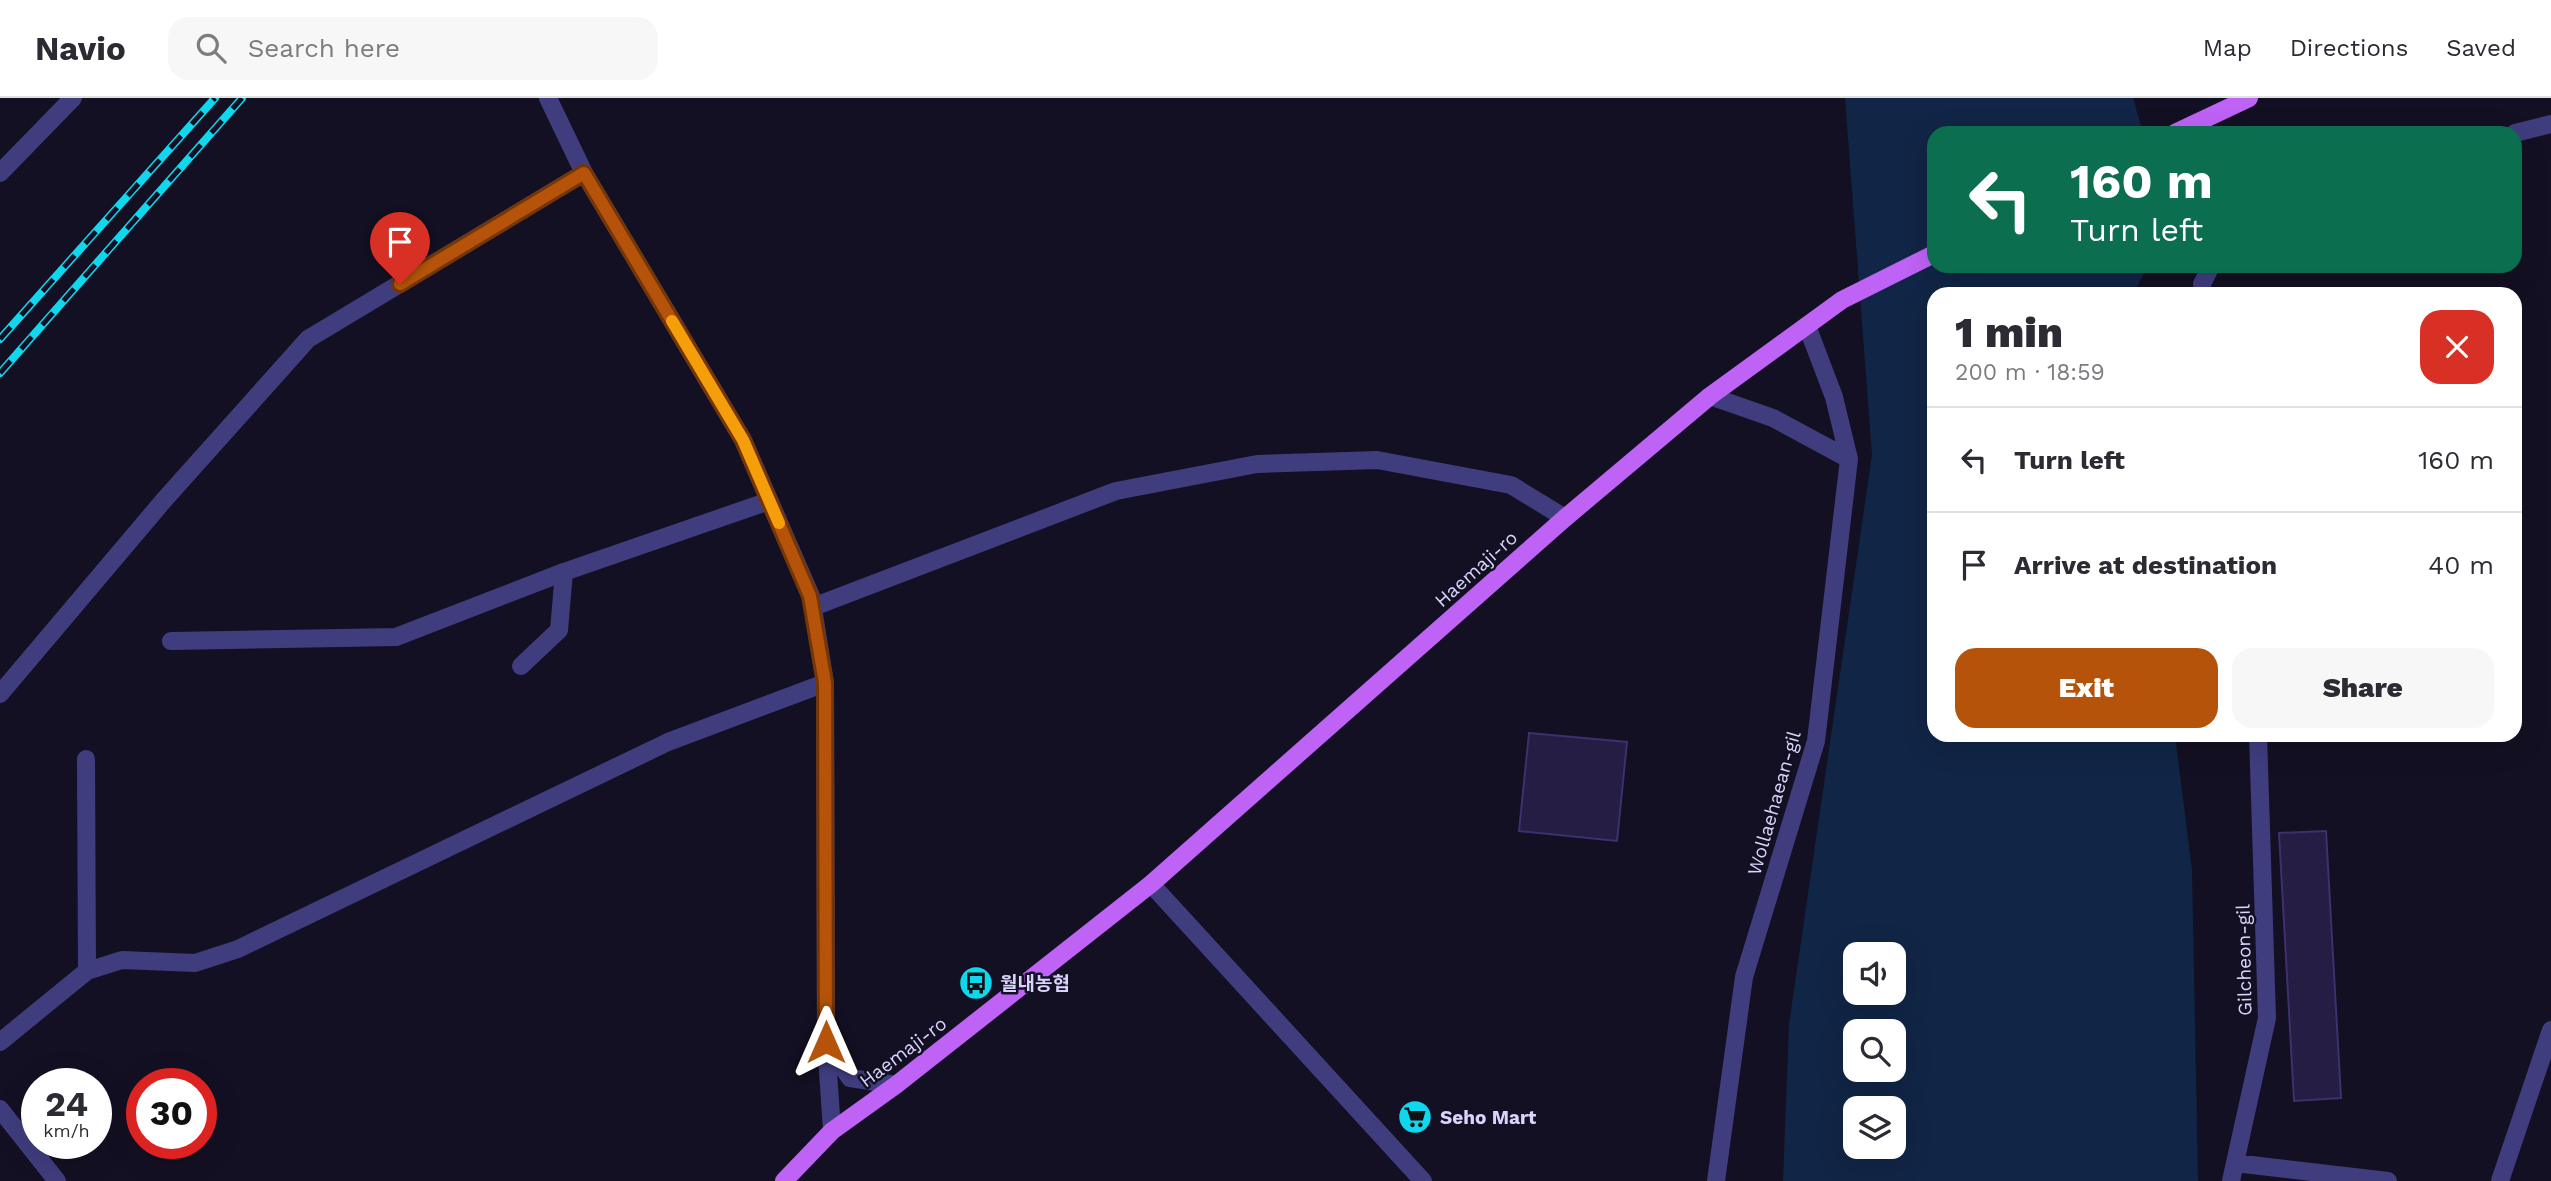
<!DOCTYPE html>
<html lang="en">
<head>
<meta charset="utf-8">
<style>
  body { margin:0; font-family:"Work Sans","Noto Sans KR",sans-serif; background:#f7f7f7; color:#2b2b33; height:100vh; display:flex; flex-direction:column; font-size:26px; white-space:nowrap }
  * { box-sizing:border-box; margin:0 }
  p { font-size:23px; color:#7c7c81 }
  .icon { flex:none; width:38px; height:38px; fill:none; stroke:currentColor; stroke-width:2; stroke-linecap:round; stroke-linejoin:round }
  .map { position:relative; flex:1; overflow:hidden }
  .side { position:absolute; left:1927px; top:189px; width:595px; height:455px; display:flex; flex-direction:column; background:#fff; border-radius:21px; box-shadow:0 7px 28px #0002 }
  .side>* { flex:none }
  .guide { position:absolute; left:1927px; top:28px; width:595px; height:147px; border-radius:21px; box-shadow:0 7px 28px #0002; background:#0b6e4f; color:#fff; overflow:hidden }
  .tools { position:absolute; left:1843px; top:844px; display:grid; gap:14px }
  .tools a { display:grid; place-items:center; width:63px; height:63px; border-radius:14px; background:#fff; box-shadow:0 7px 28px #0002; font-size:35px }
  .speed { position:absolute; left:21px; top:970px; display:flex; gap:14px; font-size:35px; font-weight:700; text-align:center }
  .speed>* { display:grid; place-content:center; width:91px; height:91px; border-radius:50%; background:#fff; box-shadow:0 7px 28px #0002; line-height:1 }
  .speed small { font-size:18px; font-weight:400 }
  .speed .limit { border:10px solid #d22; background:#fff; color:#111 }
  .pin { position:absolute; display:grid; place-items:center; width:60px; height:60px; color:#fff; margin:-72px -30px; border-radius:50% 50% 50% 0; rotate:-45deg; box-shadow:0 0 7px #0007 }
  .pin .icon { rotate:45deg }
  .me { position:absolute; width:77px; margin:-38px; rotate:0deg; stroke-linejoin:round; filter:drop-shadow(0 0 5px #0008) }
  .turn { display:flex; align-items:center; gap:24px; height:147px; padding:0 28px; font-size:32px }
  .turn .icon { width:91px; height:91px; stroke-width:2.5 }
  .turn b { display:block; font-size:49px; line-height:60px }
  .round { display:grid; place-items:center; flex:none; width:74px; height:74px; border-radius:21px; background:#f7f7f7 }
  .headline { display:flex; align-items:center; justify-content:space-between; height:119px; padding:0 28px }
  h1 { font-size:42px; font-weight:800; line-height:52px }
  .cta { display:flex; gap:14px; margin-top:auto; padding:14px 28px }
  .cta a { flex:1; height:80px; border-radius:21px; background:#b45309; color:#fff; font-size:28px; font-weight:800; line-height:80px; text-align:center }
  .cta a+a { background:#f7f7f7; color:#2b2b33 }
  ul { padding:0; list-style:none }
  li { display:flex; align-items:center; gap:21px; height:105px; padding:0 28px; border-top:2px solid #e1e1e2 }
  li div { flex:1 }
  li b { display:block; font-size:26px }
  li em { font-style:normal }
  header { display:flex; align-items:center; gap:42px; box-sizing:border-box; height:98px; padding:0 35px; background:#fff; border-bottom:2px solid #e1e1e2 }
  header strong { font-size:33px }
  nav { display:flex; gap:38px; margin-inline-start:auto; font-size:24px }
  .search { width:490px; height:63px; background:#f7f7f7; display:flex; align-items:center; gap:18px; box-sizing:border-box; padding:0 24px; border-radius:21px; color:#7c7c81; font-size:26px }
  .map>svg:first-child { display:block }
  .water { fill:#112546; fill-rule:evenodd }
  .building { fill:#251d43; stroke:#3d306d; stroke-width:2 }
  .lines { fill:none; stroke-linecap:round; stroke-linejoin:round }
  .minor { stroke:#403d7f; stroke-width:18 }
  .major { stroke:#bf62f6; stroke-width:18 }
  .rail-casing { stroke:#0ed7ee; stroke-width:8 }
  .rail { stroke:#131023; stroke-width:5; stroke-dasharray:16; stroke-linecap:butt }
  .route-casing { stroke:#753606; stroke-width:18 }
  .route { stroke:#b45309; stroke-width:12 }
  .slow { stroke:#f59e0b; stroke-width:12 }
  .labels { text-anchor:middle; dominant-baseline:central; stroke-width:5; stroke-linejoin:round; paint-order:stroke }
  .street-label { font-size:19px; fill:#d9d4fc; stroke:#131023 }
  .poi-label { font-size:19px; font-weight:bold; fill:#d9d4fc; stroke:#131023; text-anchor:start }
</style>
</head>
<body>
<header>
<strong>Navio</strong>
<div class="search"><svg class="icon" aria-label="search" viewBox="0 0 24 24"><circle cx="10" cy="10" r="6"/><path d="M15 15l6 6"/></svg>Search here</div>
<nav><a>Map</a><a>Directions</a><a>Saved</a></nav>
</header>
<div class="map">
<svg width="2551" height="1083" viewBox="0 0 2551 1083">
  <rect width="100%" height="100%" fill="#131023"/>
  <path class="water" d="M1845 0H2133L2143 35H1934V168H2148L2133 196H1934V637H2175L2192 772 2198 1083H1783L1789 926 1872 357ZM1855 856H1894V894H1855ZM1855 933H1894V971H1855ZM1855 1010H1894V1048H1855Z"/>
  <path class="building" d="M1529 635 1627 644 1617 743 1519 733Z
    M2326 733 2341 1000 2294 1003 2279 735Z"/>
  <g class="lines">
    <path class="minor" d="M548 0 584 75 743 342 811 498 825 585 826 944 832 1033
      M2515 35 2551 26
      M0 75 73 0
      M2203 196 2202 186 2211 168
      M1807 228 1834 299 1849 361
      M1710 298 1773 320 1849 361 1816 643 1744 879 1716 1083
      M813 509 1116 393 1257 366 1377 362 1511 387 1565 420
      M171 543 396 539 564 474
      M521 568 559 532 564 474 769 403
      M0 596 164 402 308 241 584 75
      M86 661 87 873
      M1151 786 1423 1083
      M0 944 87 873 122 862 195 865 238 851 668 644 825 585
      M828 946 850 980 896 987
      M0 1011 57 1083
      M2235 1065 2388 1083
      M2231 1083 2267 920 2258 637
      M2500 1083 2551 932"/>
    <path class="major" d="M2175 35 2249 0
      M784 1083 832 1033 896 987 1151 786 1565 420 1710 298 1842 202 1934 156"/>
    <g class="rail-casing">
      <path id="rail" d="M0 241 215 0
        M0 275 242 0"/>
    </g>
    <use href="#rail" class="rail"/>
  </g>
  <g class="lines">
    <g class="route-casing">
      <path id="route" d="M400 186 584 75 743 342 810 498 825 585 826 944"/>
    </g>
    <use href="#route" class="route"/>
    <path class="slow" d="M672 223 743 342 779 425"/>
  </g>
  <defs>
    <g id="bus-disc" transform="scale(1.75)"><circle r="9.5" fill="#0ed7ee" stroke="#131023"/><path d="M-5-6H5V4H4V6H2V4H-2V6H-4V4H-5ZM-3.5-4V0h7V-4ZM-3.5 1.2v1.5H-2V1.2ZM2 1.2v1.5H3.5V1.2Z" fill="#111"/></g>
    <g id="supermarket-disc" transform="scale(1.75)"><circle r="9.5" fill="#0ed7ee" stroke="#131023"/><path d="M-6-5.5h2.5l.6 2H6L4.5 2H-2.5L-4.4-4H-6ZM-1.5 3.2a1.3 1.3 0 1 0 .1 0ZM3 3.2a1.3 1.3 0 1 0 .1 0Z" fill="#111"/></g>
  </defs>
  <g fill-rule="evenodd">
    <use href="#bus-disc" x="976" y="885"/>
    <use href="#supermarket-disc" x="1415" y="1019"/>
  </g>
  <g class="labels">
    <g class="street-label">
      <text transform="translate(1476 471) rotate(-42)">Haemaji-ro</text>
      <text transform="translate(1774 705) rotate(-74)">Wollaehaean-gil</text>
      <text transform="translate(2244 862) rotate(-91)">Gilcheon-gil</text>
      <text transform="translate(903 954) rotate(-37)">Haemaji-ro</text>
    </g>
    <g class="poi-label">
      <text x="1000" y="885">월내농협</text>
      <text x="1440" y="1019">Seho Mart</text>
    </g>
  </g>
</svg>
<div class="tools">
<a><svg class="icon" aria-label="sound" viewBox="0 0 24 24"><path d="M4 9h4l5-4v14l-5-4H4zM17 9q2 3 0 6"/></svg></a>
<a><svg class="icon" aria-label="search" viewBox="0 0 24 24"><circle cx="10" cy="10" r="6"/><path d="M15 15l6 6"/></svg></a>
<a><svg class="icon" aria-label="layers" viewBox="0 0 24 24"><path d="M12 4l9 5-9 5-9-5zM3 14l9 5 9-5"/></svg></a>
</div>
<div class="speed"><div>24<small>km/h</small></div><div class="limit">30</div></div>
<div class="pin" style="left:400px;top:186px;background:#d93025"><svg class="icon" aria-label="arrive" viewBox="0 0 24 24"><path d="M6 21V4h12l-3 4 3 4H6"/></svg></div>
<svg class="me" style="left:826px;top:944px" viewBox="-20 -20 40 40"><path d="M0-17L14 15 0 8-14 15z" fill="#b45309" stroke="#fff" stroke-width="4"/></svg>
<div class="guide">
<div class="turn"><svg class="icon" aria-label="left" viewBox="0 0 24 24"><path d="M17 20v-9H6M10 6l-5 5 5 5"/></svg><div><b>160 m</b>Turn left</div></div>
</div>
<section class="side">
<div class="headline"><div><h1>1 min</h1><p>200 m · 18:59</p></div><a class="round" style="background:#d93025;color:#fff"><svg class="icon" aria-label="close" viewBox="0 0 24 24"><path d="M6 6l12 12M18 6L6 18"/></svg></a></div>
<ul>
<li><svg class="icon" aria-label="left" viewBox="0 0 24 24"><path d="M17 20v-9H6M10 6l-5 5 5 5"/></svg><div><b>Turn left</b></div><em>160 m</em></li>
<li><svg class="icon" aria-label="arrive" viewBox="0 0 24 24"><path d="M6 21V4h12l-3 4 3 4H6"/></svg><div><b>Arrive at destination</b></div><em>40 m</em></li>
</ul>
<div class="cta"><a>Exit</a><a>Share</a></div>
</section>
</div>
</body>
</html>
